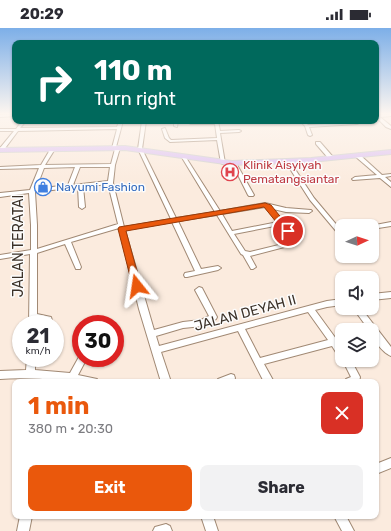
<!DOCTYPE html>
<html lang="en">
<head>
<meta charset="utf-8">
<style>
  body { margin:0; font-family:Rubik,sans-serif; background:#f2f2f3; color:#2b2b33; height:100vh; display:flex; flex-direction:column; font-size:15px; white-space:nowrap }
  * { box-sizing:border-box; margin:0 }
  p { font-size:13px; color:#7c7c81 }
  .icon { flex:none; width:22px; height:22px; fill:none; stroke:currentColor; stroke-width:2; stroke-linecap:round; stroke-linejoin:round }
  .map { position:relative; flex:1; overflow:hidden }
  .side { position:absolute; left:12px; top:351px; width:367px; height:140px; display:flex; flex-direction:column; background:#fff; border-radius:8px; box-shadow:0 1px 3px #0004 }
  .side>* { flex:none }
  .guide { position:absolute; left:12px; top:12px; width:367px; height:84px; border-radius:8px; box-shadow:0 1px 3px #0004; background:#00695c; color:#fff; overflow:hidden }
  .needle { width:26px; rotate:87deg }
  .fabs { position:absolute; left:335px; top:191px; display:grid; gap:8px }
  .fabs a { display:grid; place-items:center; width:44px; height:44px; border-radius:8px; background:#fff; box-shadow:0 1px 3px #0004; font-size:20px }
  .speed { position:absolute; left:12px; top:287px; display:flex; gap:8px; font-size:20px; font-weight:700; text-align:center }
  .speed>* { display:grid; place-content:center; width:52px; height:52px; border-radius:50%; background:#fff; box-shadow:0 1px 3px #0004; line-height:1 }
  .speed small { font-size:10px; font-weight:400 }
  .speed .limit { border:6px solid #d22; background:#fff; color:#111 }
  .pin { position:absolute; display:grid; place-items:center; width:34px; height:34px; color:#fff; margin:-17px; border:2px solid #fff; border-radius:50%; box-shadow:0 1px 4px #0007 }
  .me { position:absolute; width:44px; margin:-22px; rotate:345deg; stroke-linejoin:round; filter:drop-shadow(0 0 3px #0008) }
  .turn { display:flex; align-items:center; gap:14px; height:84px; padding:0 16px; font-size:18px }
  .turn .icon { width:52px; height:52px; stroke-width:2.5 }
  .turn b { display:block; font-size:28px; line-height:34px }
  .round { display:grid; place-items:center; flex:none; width:42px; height:42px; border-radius:8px; background:#f2f2f3 }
  .summary { display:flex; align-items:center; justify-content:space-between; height:68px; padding:0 16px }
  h1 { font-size:24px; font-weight:700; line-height:30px; color:#ea580c }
  .action { display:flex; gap:8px; margin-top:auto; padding:8px 16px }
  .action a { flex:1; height:46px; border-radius:8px; background:#ea580c; color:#fff; font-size:16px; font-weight:700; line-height:46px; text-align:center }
  .action a+a { background:#f2f2f3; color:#2b2b33 }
  .status { display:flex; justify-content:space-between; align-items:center; height:28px; padding:0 20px; background:#fff; direction:ltr }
  .status svg { height:11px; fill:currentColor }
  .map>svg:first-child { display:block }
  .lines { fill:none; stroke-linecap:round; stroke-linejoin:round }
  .street-casing { stroke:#a18974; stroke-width:2 }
  .highway-casing { stroke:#d4d2d0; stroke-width:2 }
  .street { fill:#fff; fill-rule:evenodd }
  .highway { fill:#dfc5f3; fill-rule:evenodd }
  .route { fill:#ea580c; stroke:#983908 }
  .labels { text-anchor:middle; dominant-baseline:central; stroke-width:3; stroke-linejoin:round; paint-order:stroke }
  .far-health-label { font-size:12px; fill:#be3a42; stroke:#fcfcfc; text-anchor:start }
  .far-shop-label { font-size:12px; fill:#366cbe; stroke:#fcfcfc; text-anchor:start }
  .street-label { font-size:14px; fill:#3c3229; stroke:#fcfcfc }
</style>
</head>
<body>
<div class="status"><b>20:29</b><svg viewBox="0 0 49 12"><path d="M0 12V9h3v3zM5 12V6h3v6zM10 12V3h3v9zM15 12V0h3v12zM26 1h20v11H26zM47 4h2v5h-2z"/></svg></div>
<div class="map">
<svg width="391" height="503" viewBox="0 0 391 503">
  <rect width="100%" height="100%" fill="#fbebde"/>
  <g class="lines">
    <g class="street-casing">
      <path id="street" d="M15 86V88L0 89V87Z
        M391 86V88L380 89 391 98V101L386 99 376 89 377 87Z
        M22 93H26L20 100 117 99 119 93H123L116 119 120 120 115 137 113 155 124 199 171 191 138 121 142 93H146L142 121 176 190 215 184 181 128 183 127 185 128 220 183 265 175 286 180 311 182 312 183 309 185 286 184 273 181 297 211 298 212 296 216 250 228 256 239 253 241H251L243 227 241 226 217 187 178 193 201 241 218 238 221 240 218 242 187 249H185L184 247 185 245 195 243 172 194 125 202 154 302 183 294 201 292 209 288 195 262 199 259 202 260 217 289 216 291 203 298 183 300 156 308 159 318 327 273 342 271V277L327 279 315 282 342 319V330L339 329 332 318 264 336 274 354H264L238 303 161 324 171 354H161L139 281 119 200 71 214 81 239 80 241H76L65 216 37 225V286L51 289 53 296H45V293L37 292V296H29L30 226 0 231V227L31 222V197L29 165 0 169V165L30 162 39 140 0 141V139L41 137 51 120H53L55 121 45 137 111 136 115 121 112 120 117 101 18 103 3 123H0V120L14 103H0V101H16ZM75 139 68 157 36 161 44 140ZM80 139H110L108 153 73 157ZM108 156 118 196 37 221V197L35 164 78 159 79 179 82 181 85 179 83 159ZM265 179 278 194 232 203 222 186ZM280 197 292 212 291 214 250 224 245 223 234 206ZM308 284 328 312 260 330 245 301Z
        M174 93H178L177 99 174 98Z
        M214 93H218L220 103 239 102 241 103 239 104 220 105 225 135 223 136 221 135 217 112 170 114 165 110 162 101 165 100 169 110 171 112 217 110 215 96H191L189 95 191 94Z
        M300 93H304L308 97 355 94 354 93H358L359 95 357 96 309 99 312 107 310 108 308 107 305 98Z
        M316 114H320L333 129V131H329L316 116Z
        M356 127H360L382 147 391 146V148L385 149 391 154V159L380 150 353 152 352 151 355 149 377 147 356 129Z
        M285 132H289L314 170 340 201 341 202 340 203H336L310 172 285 133Z
        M232 134 236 135 254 167 253 168H249L248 167 232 135Z
        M391 194V198L372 201V198H370Z
        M391 264V270L372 272V266Z
        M353 280H361L391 319V328C382 324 372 311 372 302H369Z
        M80 327H81V330H87L78 347 97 351 99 354C65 354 33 348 0 351V343L26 342 27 330H35V342L70 345Z
        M342 331 351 332 360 349 359 354H344L346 351 351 349Z
        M231 346 234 347 235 350 234 353 231 354H216L218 351Z
        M391 430V440L376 446V436Z
        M20 488H32L29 503H17Z
        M201 488H213L218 503H206Z
        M334 488H346L354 503H342Z
        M166 496 170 498 172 503H153L155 499Z"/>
    </g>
    <g class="highway-casing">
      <path id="highway" d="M125 118 232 133 311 130 391 122V126L311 134 232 137 125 122 0 124V120Z"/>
    </g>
    <use href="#street" class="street"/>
    <use href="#highway" class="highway"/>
  </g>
  <linearGradient id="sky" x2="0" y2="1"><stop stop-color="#7dafe8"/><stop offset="0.55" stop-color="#fdf6f0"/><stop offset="1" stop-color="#fdf6f0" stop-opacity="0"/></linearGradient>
  <rect width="391" height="156" fill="url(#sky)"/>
  <path class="route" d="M265 175 271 177 291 202V205H285L264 179 126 203 141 258 140 260H133L118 201 119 199Z"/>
  <defs>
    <g id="hospital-ring" transform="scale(0.9)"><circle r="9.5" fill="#fcfcfc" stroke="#e0444e" stroke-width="1.5"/><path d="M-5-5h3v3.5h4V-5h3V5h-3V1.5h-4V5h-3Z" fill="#e0444e"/></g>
    <g id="shop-ring" transform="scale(0.9)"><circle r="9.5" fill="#fcfcfc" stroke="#3f7fe0" stroke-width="1.5"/><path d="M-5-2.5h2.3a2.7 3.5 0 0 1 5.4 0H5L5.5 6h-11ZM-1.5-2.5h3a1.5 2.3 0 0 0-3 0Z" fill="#3f7fe0"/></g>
  </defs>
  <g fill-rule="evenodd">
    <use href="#hospital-ring" x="230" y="144"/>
    <use href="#shop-ring" x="43" y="159"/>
  </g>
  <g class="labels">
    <g class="far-health-label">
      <text x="243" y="137">Klinik Aisyiyah<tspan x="243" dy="14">Pematangsiantar</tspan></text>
    </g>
    <g class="far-shop-label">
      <text x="56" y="159">Nayumi Fashion</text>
    </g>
    <g class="street-label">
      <text transform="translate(18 218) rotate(-90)">JALAN TERATAI</text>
      <text transform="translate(245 285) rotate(-15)">JALAN DEYAH II</text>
    </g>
  </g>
</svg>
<div class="fabs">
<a><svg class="needle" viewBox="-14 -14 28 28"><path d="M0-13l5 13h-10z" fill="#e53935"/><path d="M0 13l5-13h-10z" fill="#7c7c81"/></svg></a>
<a><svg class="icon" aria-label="sound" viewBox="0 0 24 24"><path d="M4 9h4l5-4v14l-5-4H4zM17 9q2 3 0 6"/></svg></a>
<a><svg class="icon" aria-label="layers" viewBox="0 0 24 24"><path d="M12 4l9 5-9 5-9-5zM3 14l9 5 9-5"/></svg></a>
</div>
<div class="speed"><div>21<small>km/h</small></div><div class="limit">30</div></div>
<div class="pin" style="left:288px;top:203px;background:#d93025"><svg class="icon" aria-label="arrive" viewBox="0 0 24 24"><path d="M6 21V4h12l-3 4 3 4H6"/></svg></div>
<svg class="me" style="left:137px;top:258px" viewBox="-20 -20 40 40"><path d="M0-17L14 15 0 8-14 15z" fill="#ea580c" stroke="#fff" stroke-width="4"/></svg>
<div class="guide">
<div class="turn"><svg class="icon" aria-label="right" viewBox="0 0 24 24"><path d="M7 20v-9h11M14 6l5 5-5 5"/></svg><div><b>110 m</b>Turn right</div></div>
</div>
<section class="side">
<div class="summary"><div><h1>1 min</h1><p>380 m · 20:30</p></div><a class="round" style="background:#d93025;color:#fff"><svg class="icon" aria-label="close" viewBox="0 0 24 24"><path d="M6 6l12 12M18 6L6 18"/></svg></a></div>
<div class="action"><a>Exit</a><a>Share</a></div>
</section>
</div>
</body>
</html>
